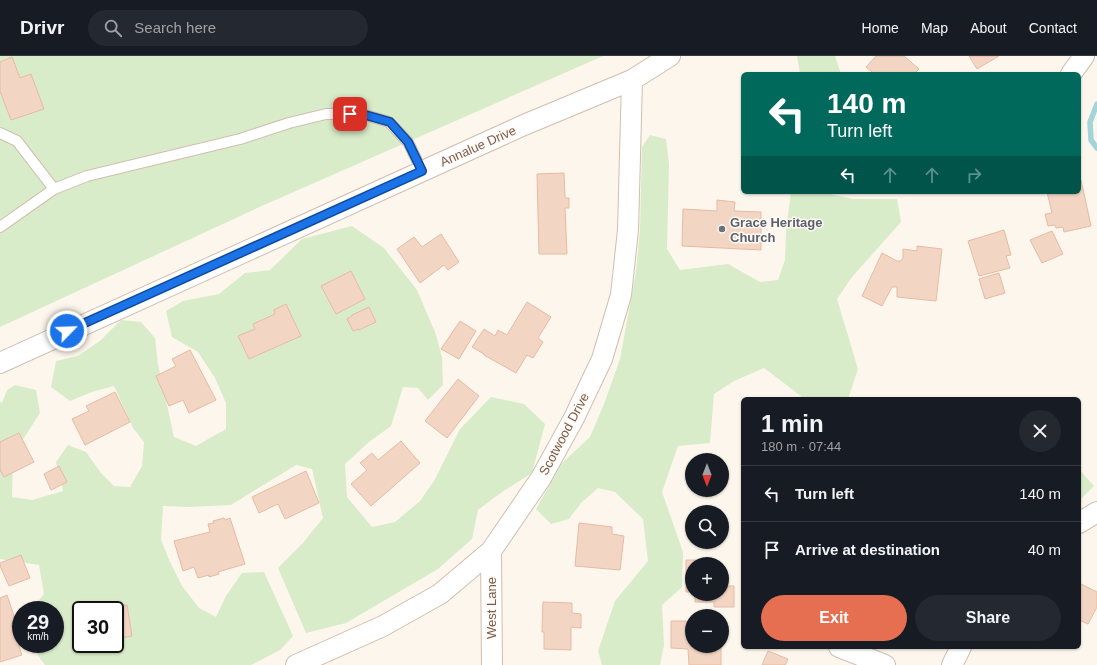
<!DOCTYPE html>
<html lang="en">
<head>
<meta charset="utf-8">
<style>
  body { margin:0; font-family:Arial,sans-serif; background:#242831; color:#f1f3f6; height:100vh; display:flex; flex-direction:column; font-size:15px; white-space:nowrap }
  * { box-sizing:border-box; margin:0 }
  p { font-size:13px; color:#9ea1a6 }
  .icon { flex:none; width:22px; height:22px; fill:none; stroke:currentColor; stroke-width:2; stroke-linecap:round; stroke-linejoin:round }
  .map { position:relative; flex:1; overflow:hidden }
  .drawer { position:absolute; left:741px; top:341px; width:340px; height:252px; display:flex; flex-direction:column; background:#171b24; border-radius:6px; box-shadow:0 1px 3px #0004 }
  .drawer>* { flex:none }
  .hud { position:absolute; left:741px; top:16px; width:340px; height:122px; border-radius:6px; box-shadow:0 1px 3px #0004; background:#00695c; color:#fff; overflow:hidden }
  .needle { width:26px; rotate:180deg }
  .controls { position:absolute; left:685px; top:397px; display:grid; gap:8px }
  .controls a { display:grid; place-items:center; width:44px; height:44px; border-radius:50%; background:#171b24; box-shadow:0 1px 3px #0004; font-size:20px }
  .speed { position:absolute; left:12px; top:545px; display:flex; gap:8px; font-size:20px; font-weight:700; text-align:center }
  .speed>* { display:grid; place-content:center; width:52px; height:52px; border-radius:50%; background:#171b24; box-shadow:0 1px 3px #0004; line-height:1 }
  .speed small { font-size:10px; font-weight:400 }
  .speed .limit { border:2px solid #111; border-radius:6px; background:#fff; color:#111 }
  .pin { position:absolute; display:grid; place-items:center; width:34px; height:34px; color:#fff; margin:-17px; border-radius:8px; box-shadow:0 2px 6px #0006 }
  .me { position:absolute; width:44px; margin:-22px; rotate:66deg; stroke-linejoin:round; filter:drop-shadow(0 0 3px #0008) }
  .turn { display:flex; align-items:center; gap:14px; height:84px; padding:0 20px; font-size:18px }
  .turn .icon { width:52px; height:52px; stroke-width:2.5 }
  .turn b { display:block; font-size:28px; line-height:34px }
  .lanes { display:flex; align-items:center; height:38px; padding:0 20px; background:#0003; justify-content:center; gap:20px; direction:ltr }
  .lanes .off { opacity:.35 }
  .round { display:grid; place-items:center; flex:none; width:42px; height:42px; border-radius:21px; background:#242831 }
  .summary { display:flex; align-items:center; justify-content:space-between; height:68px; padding:0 20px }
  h1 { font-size:24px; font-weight:700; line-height:30px }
  .primary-button { display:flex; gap:8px; margin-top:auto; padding:8px 20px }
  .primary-button a { flex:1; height:46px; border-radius:24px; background:#e76f51; color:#fff; font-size:16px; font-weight:700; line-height:46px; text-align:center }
  .primary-button a+a { background:#242831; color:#f1f3f6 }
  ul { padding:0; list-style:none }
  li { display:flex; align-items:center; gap:12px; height:56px; padding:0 20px; border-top:1px solid #363941 }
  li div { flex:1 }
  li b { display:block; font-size:15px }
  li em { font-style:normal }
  header { display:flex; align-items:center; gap:24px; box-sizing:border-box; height:56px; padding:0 20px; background:#171b24; border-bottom:1px solid #363941 }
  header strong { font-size:19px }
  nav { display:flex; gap:22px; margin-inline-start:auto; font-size:14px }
  .search { width:280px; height:36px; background:#242831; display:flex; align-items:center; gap:10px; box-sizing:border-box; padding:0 14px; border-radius:22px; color:#9ea1a6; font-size:15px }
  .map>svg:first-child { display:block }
  .green { fill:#d8ecc9; fill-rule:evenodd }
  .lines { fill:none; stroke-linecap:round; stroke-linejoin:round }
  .stream { stroke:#a5d3da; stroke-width:5.5 }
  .building { fill:#f3d5c3; stroke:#e6bba3 }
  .lane-casing { stroke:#d1beb0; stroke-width:12 }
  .street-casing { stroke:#d1beb0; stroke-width:22 }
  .lane { stroke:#fff; stroke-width:10 }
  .street { stroke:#fff; stroke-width:20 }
  .route-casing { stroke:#114b97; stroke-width:10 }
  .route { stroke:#1a73e8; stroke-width:7 }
  .worship-dot { fill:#6b7280; stroke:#fffaf3; stroke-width:1.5 }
  .labels { text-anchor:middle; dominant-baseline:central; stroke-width:3; stroke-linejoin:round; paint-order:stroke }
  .street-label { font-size:13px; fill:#7a5c4d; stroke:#fffaf3 }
  .worship-label { font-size:13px; font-weight:bold; fill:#5b616d; stroke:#fffaf3; text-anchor:start }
</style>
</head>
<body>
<header>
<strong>Drivr</strong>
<div class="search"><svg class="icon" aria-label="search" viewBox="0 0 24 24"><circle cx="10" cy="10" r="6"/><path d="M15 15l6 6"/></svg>Search here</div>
<nav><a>Home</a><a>Map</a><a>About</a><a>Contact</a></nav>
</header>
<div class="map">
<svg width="1097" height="609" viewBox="0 0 1097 609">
  <rect width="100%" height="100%" fill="#fdf6ec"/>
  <path class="green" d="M0 0H603L264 149 0 271Z
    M797 0H835L841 18H800Z
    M650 79 666 83 669 108 667 193 680 214 728 208 760 226 778 224 785 204 786 175 791 136H829L830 138 853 143H897L901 166 852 221 837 243 858 313 848 343H802L801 340 764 312 734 325 714 338 710 387 678 390 662 436 683 496 682 531 662 549 664 589 660 609H602L598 595 615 545 648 505 643 463 615 436 598 432 581 447 569 463 551 468 536 453 562 407 590 381 604 348 620 303 636 216 640 174 642 91Z
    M352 170 384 192 417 234 435 276 442 301 443 329 428 344 418 332 403 331 391 370 369 386 345 408 347 441 372 471 395 466 420 445 434 425 460 373 491 341 524 348 545 368 532 417 502 436 478 454 472 483 438 513 346 567 306 577 278 512 302 488 323 462 312 413 296 409 231 449 189 451 163 450 161 484 170 506 182 530 199 552 216 561 226 540 242 517 264 516 293 580 280 594 251 609H45L38 600V588H55V554H31L44 538 39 509 0 503V346L2 347 7 334 15 329 36 334 40 357 13 399 12 441 32 444 63 435 56 406 68 389 86 396 101 417 114 430 130 431 142 410 144 386 133 372 114 330 92 336 70 345 51 331 56 305 78 300 101 284 121 264 141 266 155 282 158 308 174 381 196 390 226 373V347L215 322 198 296 172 281 166 255 183 245 219 238 245 217 270 214 302 183ZM81 554H115V588H81Z
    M1079 413 1094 430 1079 445Z"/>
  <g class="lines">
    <path class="stream" d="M1097 48 1090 66 1091 84 1097 92"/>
  </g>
  <path class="building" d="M876 0H904L919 13 914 18H870L872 16 866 11Z
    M969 0H999L977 13Z
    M12 1 20 22 31 18 44 53 11 64 0 35V6Z
    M564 117 565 142H569V152H565L567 198H539L537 118Z
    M1079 124H1081L1091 170 1064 176 1063 171 1056 172 1055 169 1048 170 1045 158 1052 157 1047 136H1079Z
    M717 144 735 146 734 155 761 156V194L682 190 683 153 717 155Z
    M1004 174 1011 199 1006 200 1010 212 979 220 968 185Z
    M1052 175 1063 198 1042 207 1030 184Z
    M441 178 459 206 448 214 444 209 420 227 397 193 414 181 422 191Z
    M917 190 942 193 936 245 897 241V231H892L882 250 862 240 882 197 897 205H901L903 202V193L917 195Z
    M351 215 365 243 336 258 321 230Z
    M999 217 1005 237 985 243 979 223Z
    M527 246 551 261 538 282 543 286 533 302 527 299 516 317 484 299V298L472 291 484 273 495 280 498 274 507 279Z
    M286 248 301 280 249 303 238 280 255 273 253 268 275 258 274 254Z
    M369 251 376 266 359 274V273L353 275 347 263 352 260V259Z
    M460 265 476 275 459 303 441 293Z
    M190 294 216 344 189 357 183 344 169 350 156 320 176 310 172 303Z
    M458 323 479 340 447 382 425 365Z
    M115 336 130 366 85 389 72 363 89 355 86 350Z
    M19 377 34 406 4 421 0 414V386Z
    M401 385 420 407 371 450 351 428 367 414 360 407 372 397 378 404Z
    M59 410 67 426 51 434 44 418Z
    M306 415 319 447 285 463 278 448 259 457 252 441Z
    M224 462 225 464 230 462 245 508 218 516 219 518 209 521V519L198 522 194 511 183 515 174 485 210 476 208 468 214 467 213 465Z
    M579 467 612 471V478L624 480 620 514 575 510Z
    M21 499 30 522 9 530 0 510V507Z
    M686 504H714V508H692V536H686Z
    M722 512V530H734V551H714V546H695V538H722Z
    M1079 527 1097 536V551L1088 568 1079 564Z
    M7 539 16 566 11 568 22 599 0 606V542Z
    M543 546 572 547V557L581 558V572L571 571V594L544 593V576H542Z
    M127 549 132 580 115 583V554H93Z
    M671 565H692V590H721V609H689L688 593 671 592Z
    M768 595 788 603 785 609H762Z"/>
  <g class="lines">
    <g class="lane-casing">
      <path id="lane" d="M0 77 17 85 54 133
        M0 171 54 133 87 120 240 83 289 67 326 58H362L389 66 408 86 422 115"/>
    </g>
    <g class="street-casing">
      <path id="street" d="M1071 18 1084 0
        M0 307 524 69 632 24 670 0
        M1079 467 1097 456
        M491 495 492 609
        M839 591 885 609
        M296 609 383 570 440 538 491 495 541 422 574 362 602 303 621 239 628 174 632 24
        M952 609 961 591"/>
    </g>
    <use href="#lane" class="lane"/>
    <use href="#street" class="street"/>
  </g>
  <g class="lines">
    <g class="route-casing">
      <path id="route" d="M67 275 422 115 408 86 390 66 362 58H350"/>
    </g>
    <use href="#route" class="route"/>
  </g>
  <circle class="worship-dot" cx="722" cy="173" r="4"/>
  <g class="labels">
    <g class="street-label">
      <text transform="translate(478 90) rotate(-24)">Annalue Drive</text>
      <text transform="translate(564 378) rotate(-62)">Scotwood Drive</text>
      <text transform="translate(491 552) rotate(-90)">West Lane</text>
    </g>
    <g class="worship-label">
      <text x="730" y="166">Grace Heritage<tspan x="730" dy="15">Church</tspan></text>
    </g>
  </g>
</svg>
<div class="controls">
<a><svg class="needle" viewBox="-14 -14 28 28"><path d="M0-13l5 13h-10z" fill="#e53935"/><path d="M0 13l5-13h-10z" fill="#9ea1a6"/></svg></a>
<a><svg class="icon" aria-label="search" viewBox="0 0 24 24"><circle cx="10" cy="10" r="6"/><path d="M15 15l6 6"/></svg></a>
<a>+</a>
<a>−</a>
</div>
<div class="speed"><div>29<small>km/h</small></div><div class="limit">30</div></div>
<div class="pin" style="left:350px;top:58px;background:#d93025"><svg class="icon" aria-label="arrive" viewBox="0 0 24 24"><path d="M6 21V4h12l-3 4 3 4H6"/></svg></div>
<svg class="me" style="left:67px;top:275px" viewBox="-20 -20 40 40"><circle r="17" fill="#1a73e8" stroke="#fff" stroke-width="3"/><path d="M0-11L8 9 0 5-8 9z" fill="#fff"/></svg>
<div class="hud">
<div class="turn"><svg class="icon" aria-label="left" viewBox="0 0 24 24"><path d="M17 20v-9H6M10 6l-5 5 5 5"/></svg><div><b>140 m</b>Turn left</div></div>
<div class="lanes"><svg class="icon" aria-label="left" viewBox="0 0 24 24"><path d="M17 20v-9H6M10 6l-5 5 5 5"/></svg><svg class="icon off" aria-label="ahead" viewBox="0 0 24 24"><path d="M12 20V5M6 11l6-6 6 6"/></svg><svg class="icon off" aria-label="ahead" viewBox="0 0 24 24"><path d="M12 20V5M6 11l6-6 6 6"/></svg><svg class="icon off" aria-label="right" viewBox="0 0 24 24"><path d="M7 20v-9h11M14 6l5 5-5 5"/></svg></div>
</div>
<section class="drawer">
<div class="summary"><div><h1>1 min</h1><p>180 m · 07:44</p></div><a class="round"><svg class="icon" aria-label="close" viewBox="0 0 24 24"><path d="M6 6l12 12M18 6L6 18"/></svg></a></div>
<ul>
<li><svg class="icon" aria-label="left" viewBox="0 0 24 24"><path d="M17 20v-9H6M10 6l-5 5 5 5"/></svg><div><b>Turn left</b></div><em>140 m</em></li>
<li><svg class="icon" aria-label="arrive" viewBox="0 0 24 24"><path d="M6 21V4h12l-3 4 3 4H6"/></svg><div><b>Arrive at destination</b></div><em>40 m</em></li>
</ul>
<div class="primary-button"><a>Exit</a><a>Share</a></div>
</section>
</div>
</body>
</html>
